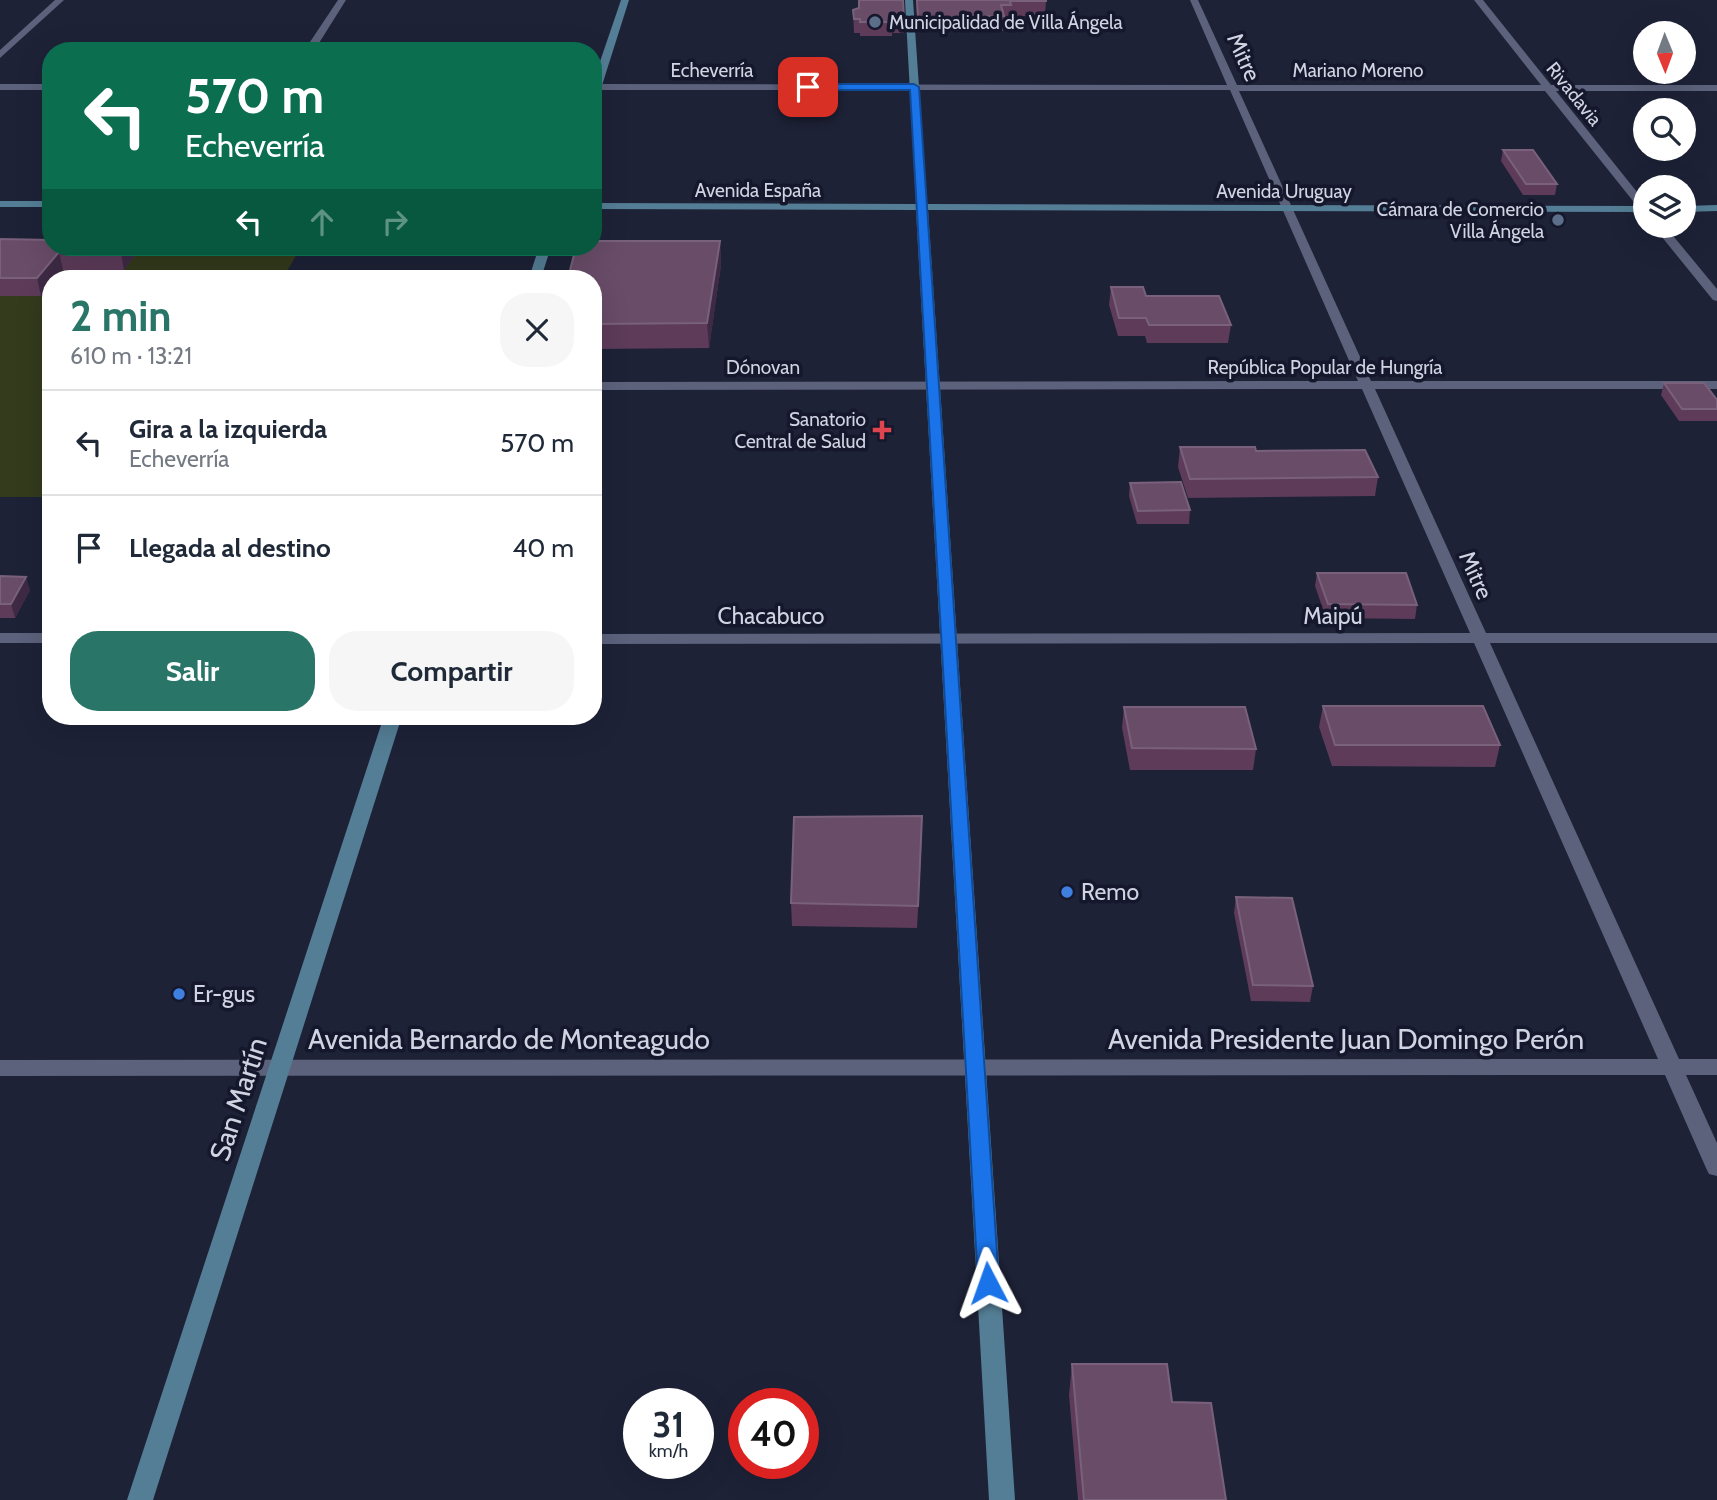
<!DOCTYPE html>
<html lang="es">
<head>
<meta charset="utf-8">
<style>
  body { margin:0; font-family:Cabin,sans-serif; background:#f6f6f7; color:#1f2937; height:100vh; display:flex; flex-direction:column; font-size:26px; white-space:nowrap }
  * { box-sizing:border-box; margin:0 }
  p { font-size:23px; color:#747a83 }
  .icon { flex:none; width:38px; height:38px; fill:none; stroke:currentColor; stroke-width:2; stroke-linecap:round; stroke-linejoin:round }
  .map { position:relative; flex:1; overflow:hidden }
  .details { position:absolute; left:42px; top:270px; width:560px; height:455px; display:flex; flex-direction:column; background:#fff; border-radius:28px; box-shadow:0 7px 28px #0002 }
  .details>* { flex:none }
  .banner { position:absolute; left:42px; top:42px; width:560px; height:214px; border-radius:28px; box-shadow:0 7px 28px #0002; background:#0b6e4f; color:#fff; overflow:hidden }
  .needle { width:46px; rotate:179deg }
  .tools { position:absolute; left:1633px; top:21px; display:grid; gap:14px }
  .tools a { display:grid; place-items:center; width:63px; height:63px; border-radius:50%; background:#fff; box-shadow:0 7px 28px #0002; font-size:35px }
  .speed { position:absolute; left:623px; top:1388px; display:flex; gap:14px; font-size:35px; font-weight:700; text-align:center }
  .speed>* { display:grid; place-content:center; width:91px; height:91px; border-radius:50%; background:#fff; box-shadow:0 7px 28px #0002; line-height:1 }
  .speed small { font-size:18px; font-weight:400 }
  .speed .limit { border:10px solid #d22; background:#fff; color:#111 }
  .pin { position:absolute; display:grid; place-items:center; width:60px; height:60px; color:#fff; margin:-30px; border-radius:14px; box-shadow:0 4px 10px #0006 }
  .me { position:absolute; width:77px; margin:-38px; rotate:356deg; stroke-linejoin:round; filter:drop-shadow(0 0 5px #0008) }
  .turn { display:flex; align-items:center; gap:24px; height:147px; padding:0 28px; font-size:32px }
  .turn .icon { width:91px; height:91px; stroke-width:2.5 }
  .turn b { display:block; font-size:49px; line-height:60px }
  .lanes { display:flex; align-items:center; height:66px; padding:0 28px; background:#0003; justify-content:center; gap:35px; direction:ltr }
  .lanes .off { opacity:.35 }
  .round { display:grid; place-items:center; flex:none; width:74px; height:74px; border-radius:28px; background:#f6f6f7 }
  .head { display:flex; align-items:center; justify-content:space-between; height:119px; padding:0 28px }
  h1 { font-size:42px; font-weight:800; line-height:52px; color:#297669 }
  .primary-button { display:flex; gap:14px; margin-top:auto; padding:14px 28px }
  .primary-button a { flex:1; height:80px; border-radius:28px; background:#297669; color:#fff; font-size:28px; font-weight:800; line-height:80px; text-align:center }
  .primary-button a+a { background:#f6f6f7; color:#1f2937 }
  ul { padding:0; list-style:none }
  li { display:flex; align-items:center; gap:21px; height:105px; padding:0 28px; border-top:2px solid #e0e1e3 }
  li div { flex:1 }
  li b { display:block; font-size:26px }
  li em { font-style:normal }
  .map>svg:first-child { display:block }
  .green { fill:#343a1c }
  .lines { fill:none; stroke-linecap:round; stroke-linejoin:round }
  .street { fill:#5c627b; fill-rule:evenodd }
  .secondary { fill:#547e95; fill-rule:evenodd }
  .wall { fill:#5d3b59 }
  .shaded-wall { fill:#3e2a45 }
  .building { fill:#694c68; stroke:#79617b; stroke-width:2 }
  .route { fill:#1a73e8; stroke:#114b97; stroke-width:2 }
  .service-dot { fill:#5c6f8a; stroke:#15182c; stroke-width:2.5 }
  .health-dot { fill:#e0444e; stroke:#15182c; stroke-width:2.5 }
  .shop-dot { fill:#3f7fe0; stroke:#15182c; stroke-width:2.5 }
  .labels { text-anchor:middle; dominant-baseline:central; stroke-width:7; stroke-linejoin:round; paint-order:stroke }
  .far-poi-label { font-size:19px; fill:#d0d4e2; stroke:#15182c; text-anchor:end }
  .far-street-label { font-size:19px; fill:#d0d4e2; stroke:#15182c }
  .street-label { font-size:23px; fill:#d0d4e2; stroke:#15182c }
  .poi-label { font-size:23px; fill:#d0d4e2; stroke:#15182c; text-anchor:start }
  .near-street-label { font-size:28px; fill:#d0d4e2; stroke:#15182c }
</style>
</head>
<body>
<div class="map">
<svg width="1717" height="1500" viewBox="0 0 1717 1500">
  <rect width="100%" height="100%" fill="#1e2237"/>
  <path class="green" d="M80 247H301L283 278H51V497H0V256Z"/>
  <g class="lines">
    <path class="street" d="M55 0H64L0 58V50Z
      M338 0H346L314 51H304Z
      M1190 0H1198L1237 85H1541L1474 0H1483L1551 85H1717V91H1556L1645 202V212L1641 211 1545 91H1239L1371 381H1717V389H1375L1486 633H1717V643H1490L1679 1059H1717V1075H1686L1717 1143V1176L1709 1174 1706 1168 1665 1075 0 1076V1060L1658 1059 1474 643 593 644V634L1470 633 1362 389 593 390V382L1358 381 1230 90H593V84L1227 85Z
      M0 84H51V90H0Z
      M1653 226H1665L1717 289V301L1713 300Z
      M0 633H51V643H0Z"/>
    <path class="secondary" d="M621 0H629L598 98 593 101V82Z
      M905 0H913L927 204 1645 206V212L928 210 1015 1500H989L916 210 593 209V203L916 204Z
      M0 201H51V207H0Z
      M1717 205V211L1684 212V206Z
      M539 247H551L541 278H529Z
      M384 716H402L153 1500H127Z"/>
  </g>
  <path class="wall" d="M858 0H903L904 33H892V36H860V33H854L853 10 858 9Z
    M916 0H1046L1045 16H1011L1010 20H1003V31L918 32Z
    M1503 150 1557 184 1555 195H1523L1501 161Z
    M0 239 51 247H184L182 249 172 253H137L124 270H63L56 278H51L41 296H0Z
    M720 241 721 265 709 348 593 349V278Z
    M1111 287 1146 296 1231 325 1228 343H1147L1145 336H1118L1109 305Z
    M1664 383 1717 400V421H1679L1661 395Z
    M1180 447 1256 451 1378 477 1375 496 1188 498 1178 467Z
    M1130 483 1190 510 1189 524H1137L1129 496Z
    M1317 573 1417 605 1415 619 1326 618 1315 586Z
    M0 576 30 590 15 618H0Z
    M1323 706 1500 745 1495 767 1332 766 1319 727Z
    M1124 707 1256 749 1253 770H1130L1122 728Z
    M922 838 917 928 792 926 791 903Z
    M1236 897 1313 986 1310 1002 1251 1001 1234 913Z
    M1072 1364 1172 1402 1226 1500H1078L1069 1395Z"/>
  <path class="shaded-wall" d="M720 241 721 265 709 348 707 323Z
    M125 247H135L137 253 124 270 121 253Z
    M171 247H184L182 249 172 253Z
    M59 252 63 270 56 278H51V284L41 296 37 278Z
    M26 577 30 590 15 618 11 604Z"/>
  <path class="building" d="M859 0H903L904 19H892V22H860V19H854L853 10 859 8Z
    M917 0H1046V1H1010L1011 5H1001L1004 16 918 18Z
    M1503 150H1533L1557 184H1526Z
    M0 239 51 240V247H125L121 253 59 252 37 278H0Z
    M593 241H720L707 323 593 324V278H568L576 247H593Z
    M1111 287H1143L1146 296H1219L1231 325H1149L1146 318H1119Z
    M1664 383H1704L1717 400V409H1682Z
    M1180 447H1255L1256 451 1365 450 1378 477 1190 479Z
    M1181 482 1190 510 1138 511 1130 483Z
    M1317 573H1406L1417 605 1328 604Z
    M0 576 26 577 11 604H0Z
    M1323 706H1483L1500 745H1335Z
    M1124 707H1245L1256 749 1132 748Z
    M922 816 918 906 791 903 794 817Z
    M1236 897 1292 898 1313 986 1253 985Z
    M1072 1364H1167L1172 1402 1211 1403 1226 1500H1084Z"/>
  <path class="route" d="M914 84 919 87 999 1283 996 1290 988 1292 981 1290 978 1283 910 90H808L804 87 808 84Z"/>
  <g class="service-dot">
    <circle cx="875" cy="22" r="7"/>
    <circle cx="1558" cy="220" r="7"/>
  </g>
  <path class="health-dot" d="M878.5 419.5h7v7h7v7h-7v7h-7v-7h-7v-7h7z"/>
  <g class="shop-dot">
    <circle cx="1067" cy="892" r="7"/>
    <circle cx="179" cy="994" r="7"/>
  </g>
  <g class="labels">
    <g class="far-poi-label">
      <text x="889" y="22" text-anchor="start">Municipalidad de Villa Ángela</text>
      <text x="1544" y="209">Cámara de Comercio<tspan x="1544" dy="22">Villa Ángela</tspan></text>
      <text x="866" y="419">Sanatorio<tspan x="866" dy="22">Central de Salud</tspan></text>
    </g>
    <g class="far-street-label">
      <text x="712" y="70">Echeverría</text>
      <text x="1358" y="70">Mariano Moreno</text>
      <text transform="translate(1574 94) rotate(51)">Rivadavia</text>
      <text x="758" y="190">Avenida España</text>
      <text x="1284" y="191">Avenida Uruguay</text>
      <text x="763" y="367">Dónovan</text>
      <text x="1325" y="367">República Popular de Hungría</text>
    </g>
    <g class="street-label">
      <text transform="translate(1244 57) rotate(66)">Mitre</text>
      <text transform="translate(1476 575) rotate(66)">Mitre</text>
      <text x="771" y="616">Chacabuco</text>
      <text x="1333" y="616">Maipú</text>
    </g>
    <g class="poi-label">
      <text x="1081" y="892">Remo</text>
      <text x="193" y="994">Er-gus</text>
    </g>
    <g class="near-street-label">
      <text x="509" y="1039">Avenida Bernardo de Monteagudo</text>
      <text x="1346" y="1039">Avenida Presidente Juan Domingo Perón</text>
      <text transform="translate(238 1099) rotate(-72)">San Martín</text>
    </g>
  </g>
</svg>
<div class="tools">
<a><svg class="needle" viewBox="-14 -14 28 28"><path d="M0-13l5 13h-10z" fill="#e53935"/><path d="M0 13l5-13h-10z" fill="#747a83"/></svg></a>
<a><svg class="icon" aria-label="search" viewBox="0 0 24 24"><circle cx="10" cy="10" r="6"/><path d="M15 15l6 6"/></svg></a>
<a><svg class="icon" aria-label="layers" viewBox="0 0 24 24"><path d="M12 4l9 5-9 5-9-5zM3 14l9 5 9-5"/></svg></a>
</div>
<div class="speed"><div>31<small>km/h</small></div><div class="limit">40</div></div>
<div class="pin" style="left:808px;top:87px;background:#d93025"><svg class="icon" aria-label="arrive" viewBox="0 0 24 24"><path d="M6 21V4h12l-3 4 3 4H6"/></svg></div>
<svg class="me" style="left:988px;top:1283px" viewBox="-20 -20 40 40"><path d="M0-17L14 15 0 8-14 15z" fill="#1a73e8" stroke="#fff" stroke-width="4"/></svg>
<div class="banner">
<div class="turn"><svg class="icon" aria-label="left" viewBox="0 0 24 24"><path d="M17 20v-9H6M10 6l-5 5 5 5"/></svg><div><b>570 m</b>Echeverría</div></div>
<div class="lanes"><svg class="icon" aria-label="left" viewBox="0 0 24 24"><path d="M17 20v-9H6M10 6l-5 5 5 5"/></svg><svg class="icon off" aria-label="ahead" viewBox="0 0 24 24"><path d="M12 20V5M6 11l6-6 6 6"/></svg><svg class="icon off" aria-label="right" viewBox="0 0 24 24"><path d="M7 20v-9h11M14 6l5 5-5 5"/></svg></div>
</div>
<section class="details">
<div class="head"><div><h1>2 min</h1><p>610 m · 13:21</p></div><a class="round"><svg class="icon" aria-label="close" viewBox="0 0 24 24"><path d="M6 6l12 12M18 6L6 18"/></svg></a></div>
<ul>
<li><svg class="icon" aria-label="left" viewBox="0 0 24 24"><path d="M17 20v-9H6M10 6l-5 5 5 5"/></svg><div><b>Gira a la izquierda</b><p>Echeverría</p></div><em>570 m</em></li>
<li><svg class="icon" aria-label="arrive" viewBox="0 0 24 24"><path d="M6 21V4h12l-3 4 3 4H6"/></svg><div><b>Llegada al destino</b></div><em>40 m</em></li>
</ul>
<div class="primary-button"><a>Salir</a><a>Compartir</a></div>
</section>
</div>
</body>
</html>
